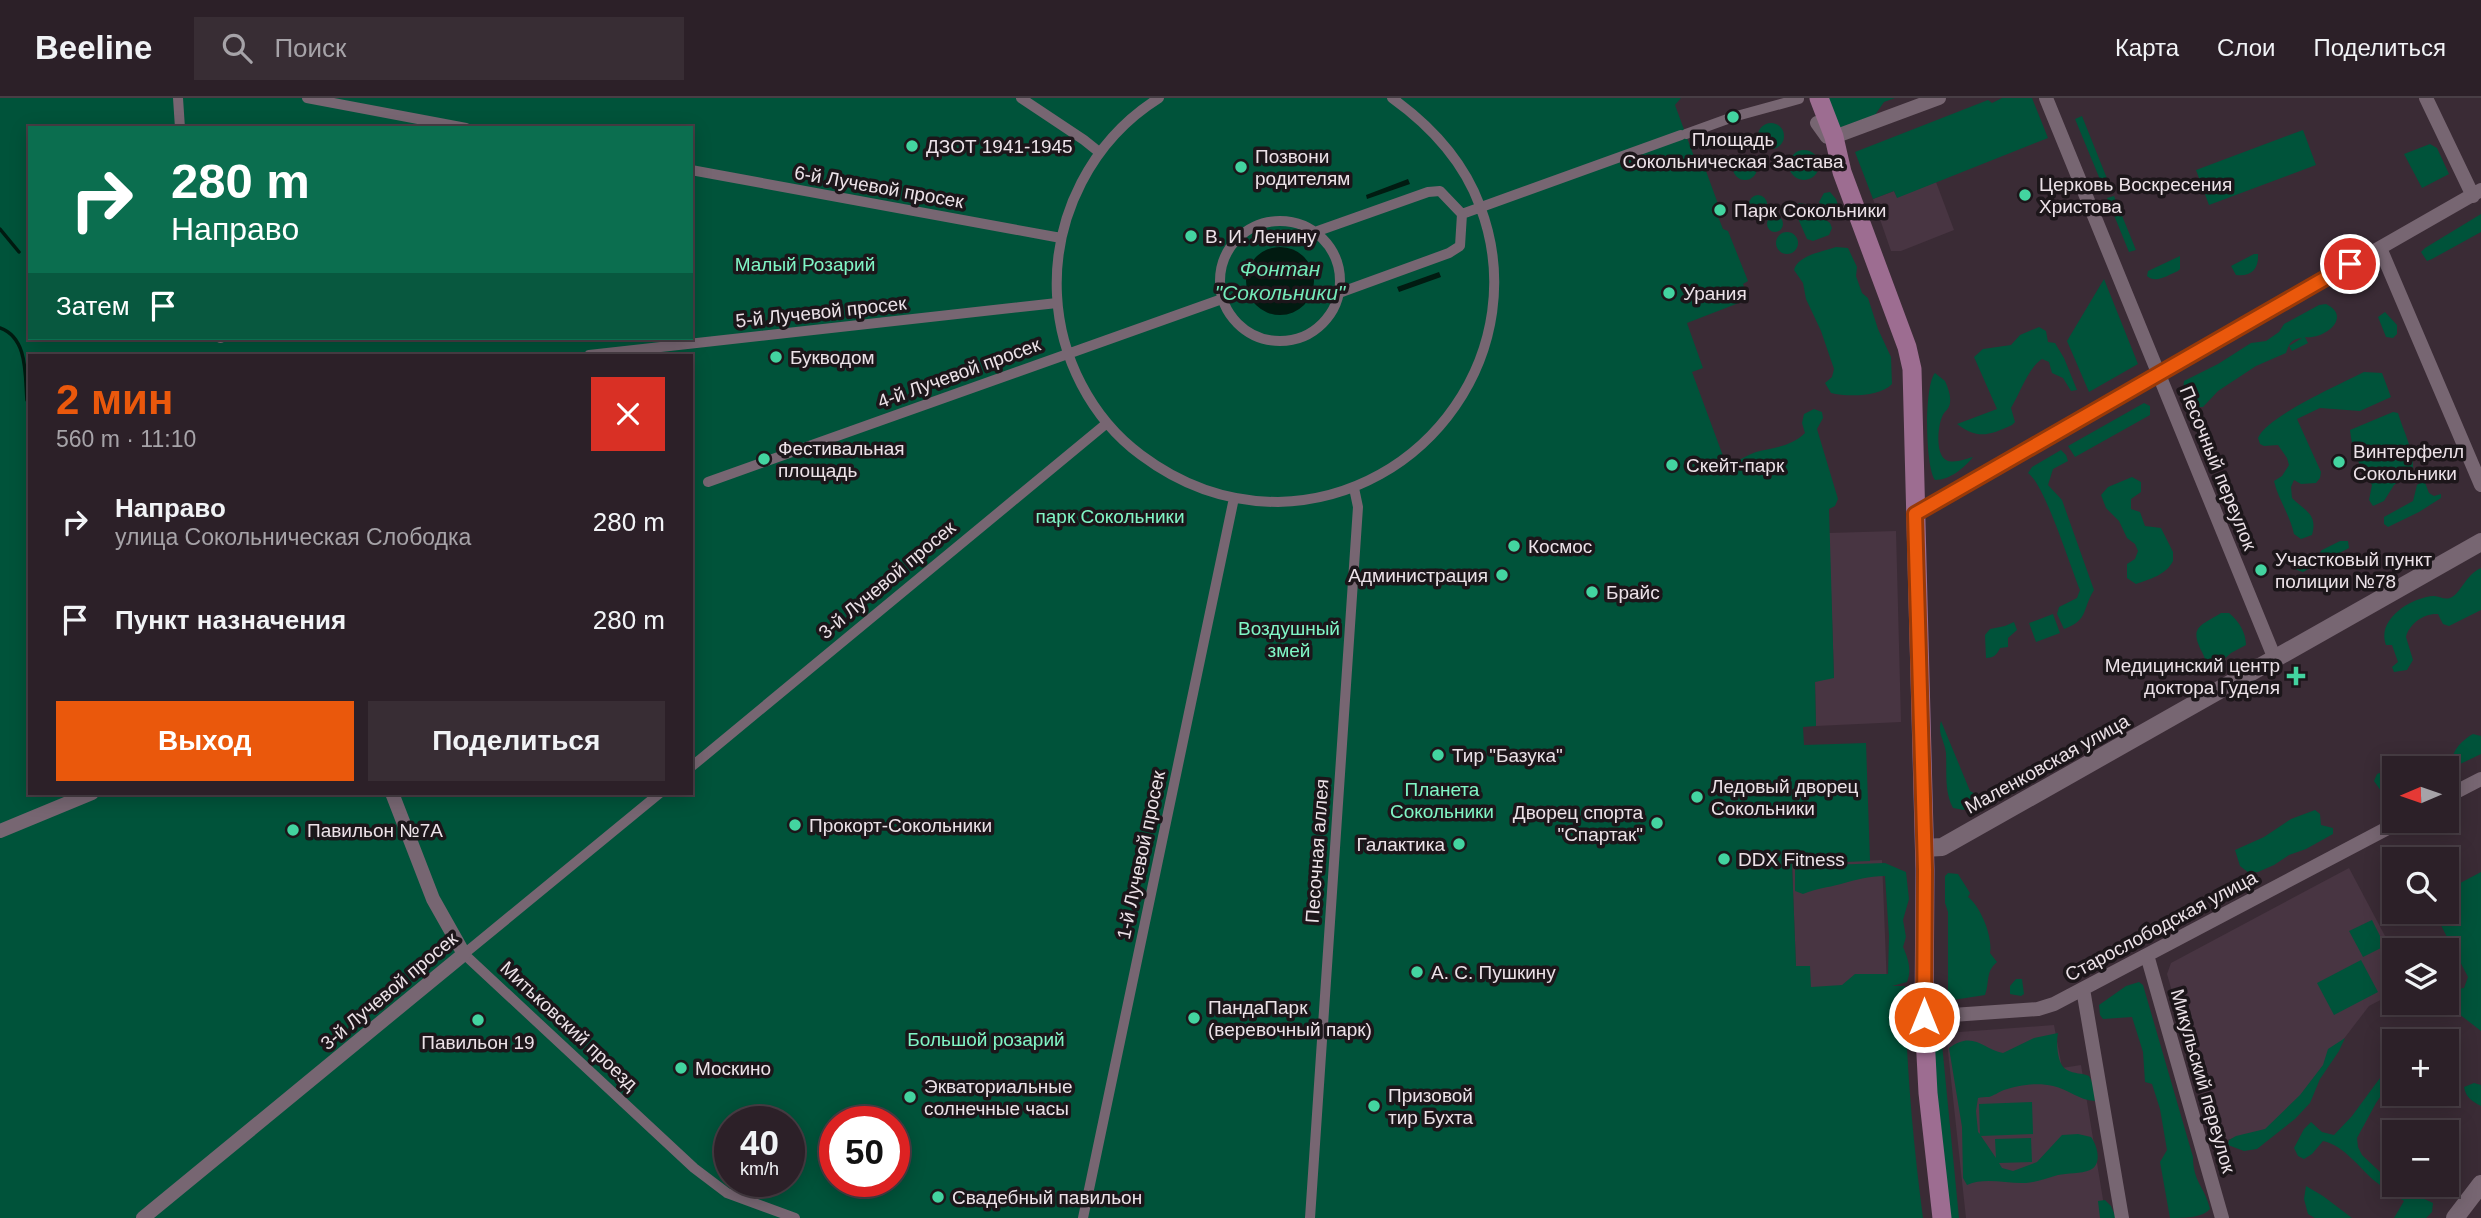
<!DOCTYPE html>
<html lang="ru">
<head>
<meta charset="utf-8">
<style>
  body { margin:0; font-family:Arial,sans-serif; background:#382d34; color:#f1f3f6; height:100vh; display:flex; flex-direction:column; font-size:26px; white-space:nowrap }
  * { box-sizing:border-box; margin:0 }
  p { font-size:23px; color:#a6a3a8 }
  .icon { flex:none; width:38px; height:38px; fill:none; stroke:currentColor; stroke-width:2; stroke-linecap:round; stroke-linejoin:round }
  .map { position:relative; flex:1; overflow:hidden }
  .details { position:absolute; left:28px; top:256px; width:665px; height:441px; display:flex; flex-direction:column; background:#2c2028; border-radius:0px; box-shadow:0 4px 18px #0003,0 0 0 2px #483e45 }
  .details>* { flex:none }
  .top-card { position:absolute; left:28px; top:28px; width:665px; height:214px; border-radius:0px; box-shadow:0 4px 18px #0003,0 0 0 2px #483e45; background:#0b6e4f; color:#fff; overflow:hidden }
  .needle { width:46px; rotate:268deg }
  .controls { position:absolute; left:2382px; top:658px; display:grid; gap:14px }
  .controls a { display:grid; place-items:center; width:77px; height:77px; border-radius:0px; background:#2c2028; box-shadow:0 4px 18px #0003,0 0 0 2px #483e45; font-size:35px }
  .speed { position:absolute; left:714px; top:1008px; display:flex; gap:14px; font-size:35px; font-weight:700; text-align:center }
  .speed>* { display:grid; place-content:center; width:91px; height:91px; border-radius:50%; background:#2c2028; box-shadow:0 4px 18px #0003,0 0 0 2px #483e45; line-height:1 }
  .speed small { font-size:18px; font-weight:400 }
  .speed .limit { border:10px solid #d22; background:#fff; color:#111 }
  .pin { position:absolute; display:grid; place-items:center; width:60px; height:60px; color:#fff; margin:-30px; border:4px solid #fff; border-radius:50%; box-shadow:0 2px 7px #0007 }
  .me { position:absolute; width:77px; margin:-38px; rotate:0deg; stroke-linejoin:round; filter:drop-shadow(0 0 5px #0008) }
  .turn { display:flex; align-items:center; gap:24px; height:147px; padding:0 28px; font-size:32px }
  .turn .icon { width:91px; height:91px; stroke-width:2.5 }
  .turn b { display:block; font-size:49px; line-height:60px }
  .then { display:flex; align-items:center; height:66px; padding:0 28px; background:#0003; gap:14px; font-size:26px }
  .round { display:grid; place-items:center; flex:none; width:74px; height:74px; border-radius:0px; background:#382d34 }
  .head { display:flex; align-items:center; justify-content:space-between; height:119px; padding:0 28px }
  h1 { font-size:42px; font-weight:700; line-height:52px; color:#ea580c }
  .primary-button { display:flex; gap:14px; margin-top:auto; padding:14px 28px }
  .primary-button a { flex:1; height:80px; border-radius:0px; background:#ea580c; color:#fff; font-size:28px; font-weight:700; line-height:80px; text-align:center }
  .primary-button a+a { background:#382d34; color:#f1f3f6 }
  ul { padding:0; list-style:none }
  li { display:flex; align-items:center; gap:21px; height:98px; padding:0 28px }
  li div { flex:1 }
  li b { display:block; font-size:26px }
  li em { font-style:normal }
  header { display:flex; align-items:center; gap:42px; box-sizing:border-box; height:98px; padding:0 35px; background:#2c2028; border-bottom:2px solid #483e45 }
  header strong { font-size:33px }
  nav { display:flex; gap:38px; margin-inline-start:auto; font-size:24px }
  .search { width:490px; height:63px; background:#382d34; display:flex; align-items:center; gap:18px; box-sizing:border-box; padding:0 24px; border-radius:0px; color:#a6a3a8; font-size:26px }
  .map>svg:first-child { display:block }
  .built { fill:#483542 }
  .green { fill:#00533a; fill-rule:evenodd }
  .water { fill:#011b11 }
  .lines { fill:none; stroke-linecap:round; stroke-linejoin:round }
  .stream { stroke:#011b11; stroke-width:3.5 }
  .pedestrian { stroke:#776672; stroke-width:10 }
  .minor { stroke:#776672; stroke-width:14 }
  .tertiary { stroke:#776672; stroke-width:18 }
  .secondary { stroke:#9d6d91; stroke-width:19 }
  .route-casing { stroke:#983908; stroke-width:18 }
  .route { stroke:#ea580c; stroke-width:12 }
  .poi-dot { fill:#43d4a0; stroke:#1c161a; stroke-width:2.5 }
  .labels { text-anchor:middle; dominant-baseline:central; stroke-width:7; stroke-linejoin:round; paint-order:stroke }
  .poi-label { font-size:19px; fill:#ece2e8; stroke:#1c161a; text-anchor:start }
  .street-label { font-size:19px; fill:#ece2e8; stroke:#1c161a }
  .park-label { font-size:19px; fill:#80f6c6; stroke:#1c161a }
  .water-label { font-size:21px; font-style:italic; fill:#74eaba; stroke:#1c161a }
</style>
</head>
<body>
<header>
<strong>Beeline</strong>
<div class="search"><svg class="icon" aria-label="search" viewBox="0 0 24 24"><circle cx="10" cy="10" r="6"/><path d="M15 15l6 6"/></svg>Поиск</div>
<nav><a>Карта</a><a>Слои</a><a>Поделиться</a></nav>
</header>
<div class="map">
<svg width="2481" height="1120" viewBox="0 0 2481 1120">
  <rect width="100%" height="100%" fill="#3a2b35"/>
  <path class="built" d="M1936 84 1954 132 1901 153H1891L1873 101 1894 93 1897 99Z
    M1896 433 1901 624 1816 628 1815 583 1834 579 1829 435Z
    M1882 762 1887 889 1811 892 1796 868 1792 766Z
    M2349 770 2394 855V895L2369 908 2277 1028 2216 1045 2167 876 2171 865Z
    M2054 927 2062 970 2081 967 2106 1120H1966L1946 935Z"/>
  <path class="green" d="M0 0H1681L1675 7 1696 64 1706 73 1721 114 1717 116 1723 131 1728 133 1748 183 1743 186 1749 201 1687 225 1703 270 1692 274 1726 366 1729 367C1738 363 1747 357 1756 354 1774 349 1791 349 1805 335L1802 325 1804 316 1814 311 1822 314 1823 320 1817 331 1838 401 1835 408 1829 411 1834 580 1815 584 1816 628 1803 629 1804 647 1866 645 1870 763 1792 766 1796 868H1810L1811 889 1842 887 1855 876H1888L1889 838 1885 778C1869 778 1855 782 1841 786 1826 790 1818 790 1803 796L1795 793V770L1800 768 1885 765 1906 774 1909 801 1903 822 1906 839 1903 849C1908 860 1912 872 1907 884L1892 888H1905C1906 966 1913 1043 1923 1120H0ZM30 30H691V240H30ZM30 257H691V695H30ZM730 1024H789V1083H730ZM835 1024H894V1083H835Z
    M1824 0H1895L1884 4 1875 17 1840 30Z
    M2002 0H2032L2048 40 1897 100 1894 93 1873 101 1855 54 1988 2 1992 5Z
    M2082 18 2112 93 2106 96 2075 21Z
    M1758 38a13 13 0 1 1 26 0a13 13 0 1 1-26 0Z
    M2303 32 2316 67 2209 107 2196 72Z
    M2430 46 2437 50 2449 76 2422 90 2404 56Z
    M1789 67a15 15 0 1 1 30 0a15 15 0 1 1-30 0Z
    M1733 70a12 12 0 1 1 24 0a12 12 0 1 1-24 0Z
    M1830 94 1836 101 1841 117 1838 121H1835L1823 112 1819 104 1824 95Z
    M1749 106a9 9 0 1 1 18 0a9 9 0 1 1-18 0Z
    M2114 98 2136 152 2129 154 2107 100Z
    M1799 105 1805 106 1830 125 1832 130 1829 137 1813 143 1807 141 1796 116 1795 111Z
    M2481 116V134L2432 161 2427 163 2421 154 2425 150Z
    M1767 126a8 8 0 1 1 16 0a8 8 0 1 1-16 0Z
    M1776 145a11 11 0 1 1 22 0a11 11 0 1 1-22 0Z
    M1836 149 1848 150 1857 169 1856 178 1862 195 1868 200 1878 231 1891 259 1892 286C1880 299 1847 299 1831 295L1825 285 1832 279 1834 271 1821 233 1806 201 1803 185 1794 172C1798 157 1822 154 1836 149Z
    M2254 156H2258C2259 171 2251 179 2236 177L2231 168Z
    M2180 158V171L2178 173C2168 177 2156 186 2147 178L2148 173Z
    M2104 181 2138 266 2089 294 2067 243Z
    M2326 206C2353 219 2324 242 2305 239L2308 245 2292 253 2289 248 2302 240C2291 241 2289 246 2286 255L2256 268 2218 293 2203 309C2189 310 2182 297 2184 283L2218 266 2251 245 2266 243 2279 234 2284 226 2319 207Z
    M2385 214 2397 227V236L2393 240 2386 239 2378 219Z
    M2039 229 2046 233 2048 244 2055 245 2064 260 2077 292 2071 293 2063 280 2052 275 2049 264 2042 261C2029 269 2020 295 2011 310L2015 324 2012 327C1990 337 1978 342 1957 326L1997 311 1974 259 1983 251 2011 247 2020 237Z
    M2364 274 2382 275 2391 299 2360 313 2320 310 2297 321 2321 374 2320 380 2316 385 2301 386 2294 382 2291 389 2292 400C2305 413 2318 416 2312 437L2301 441 2294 436C2290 417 2278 401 2274 383L2282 378 2289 367 2287 360 2278 347 2264 348 2260 346 2258 340C2267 318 2341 286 2364 274Z
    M1935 275 1945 283C1948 290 1951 297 1950 305 1949 312 1944 313 1942 319 1938 328 1935 356 1946 362 1953 366 1966 361 1973 359 1964 370 1950 382 1935 382 1925 369 1924 287 1935 275Z
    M2144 305 2150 308V317L2075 359 2068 348Z
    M2393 314 2398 315C2404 335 2414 352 2413 373L2394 387 2384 403 2373 408 2369 402 2372 387C2360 370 2352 353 2350 332Z
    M2061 352 2066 357 2068 363 2053 371 2048 387 2062 402 2094 492C2082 511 2089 522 2064 531L2057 516 2059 509 2077 500 2080 492C2070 468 2045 387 2028 375L2032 369Z
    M2132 379 2141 384V394L2131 401V411L2140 414 2145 428 2161 430 2173 454V463C2166 477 2150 481 2136 486L2127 480V466L2135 461 2138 453 2135 446 2127 440 2119 423 2106 410 2101 397 2108 389Z
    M2424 382 2429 395 2434 398 2441 396V400L2419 414 2388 429 2384 426V419L2413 403 2417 387Z
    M2340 443H2348L2349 450 2303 474 2297 472 2289 462 2291 455 2298 456 2304 463 2308 459 2317 458 2322 452Z
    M2481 470V512L2449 528 2443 526 2438 516C2424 515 2409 526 2406 539L2413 562 2407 572 2394 574 2392 569 2398 564 2392 547H2386C2376 521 2412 499 2434 498 2439 498 2444 502 2450 500 2460 497 2466 476 2481 470Z
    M2221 515H2229C2239 523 2246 535 2246 547L2231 555 2215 569 2211 570C2206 565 2205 560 2202 554 2189 529 2200 528 2221 515Z
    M2053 516 2060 535 2036 544 2029 525Z
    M2014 524 2017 532 2008 540V549L2000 550C1997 557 1993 560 1986 560L1985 537 1990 531 2005 528Z
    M1941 623 1970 693 1981 699 1964 712 1953 710C1944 693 1947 674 1946 655 1945 644 1937 635 1941 623Z
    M2473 636 2481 638V656L2456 668 2452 666C2451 653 2462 642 2473 636Z
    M2421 660 2432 662 2436 670H2394V699L2388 701 2381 700V693L2374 683 2377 676C2392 670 2408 669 2421 660Z
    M2315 712 2320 716 2321 727 2333 730V736L2306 751 2289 757 2274 767 2258 774 2249 775 2240 768 2235 752 2264 739 2291 721Z
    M2481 774V933L2445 905 2447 892 2464 890 2468 879 2434 814H2446L2447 792Z
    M1948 775 1958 776 1970 795 1968 799C1981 809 1993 839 1990 855L1997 864C1985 874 1990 884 1985 897L1953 902 1948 896V814L1945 805V778Z
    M2372 822 2385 848 2363 859 2349 833Z
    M2361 862 2378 894 2334 917 2317 885Z
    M2016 881H2022L2024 896 2021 898 2010 896V888Z
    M2139 884 2143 887 2193 1059C2193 1084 2205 1089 2210 1111 2202 1120 2184 1120 2170 1120L2160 1064 2167 1052 2160 1011 2152 986 2145 984 2143 954 2132 919 2103 921 2100 917 2099 907 2126 888Z
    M2058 935C2056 945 2057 967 2067 972 2074 976 2082 975 2089 978L2093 986 2095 1003C2078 1002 2068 991 2053 988 2038 984 2018 987 2004 992 1999 994 1993 998 1989 999 1985 999 1981 999 1978 1000L1976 1013 1978 1034 1980 1036 1979 1006 2032 1004 2033 1036 1981 1038 1996 1060 1995 1041 2031 1040 2032 1064 1999 1065 2002 1070 2013 1073 2037 1064 2062 1037 2078 1036 2091 1039C2097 1047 2103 1066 2090 1072 2081 1076 2067 1075 2058 1077 2047 1080 2037 1084 2026 1085 2007 1086 1985 1079 1967 1087L1963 1080 1962 1029 1949 950C1973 932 1983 951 2003 955L2034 940Z
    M1941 936 1959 1120H1947L1934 957 1935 939Z
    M2345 940 2339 953 2320 981 2310 1005 2295 1021 2257 1051 2244 1053 2228 1047 2229 1042 2236 1038 2265 1031 2300 997 2323 967 2328 951Z
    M2394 961V988L2386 990 2376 1005 2357 1040 2358 1049 2362 1057 2394 1087 2433 1105 2432 1114 2426 1120H2394L2404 1103C2395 1097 2385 1091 2376 1084 2360 1071 2344 1047 2323 1043L2312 1056 2304 1061 2298 1058 2294 1050 2304 1031 2311 1024 2322 1034 2334 1037 2352 1018Z
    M2474 985 2481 987V1008C2472 1003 2466 1000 2464 989Z
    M2306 1088 2323 1098 2352 1120H2315L2308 1116 2304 1101Z
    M2105 1102 2111 1108 2116 1120H2100L2098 1103Z"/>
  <path class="water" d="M1408 81 1410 86 1367 101 1366 97Z
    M1246 183a34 34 0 1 1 68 0a34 34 0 1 1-68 0Z
    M1439 174 1441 179 1399 194 1397 189Z"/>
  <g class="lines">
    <path class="stream" d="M0 131 19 154
      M0 230C28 240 25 277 27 302"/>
    <path class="pedestrian" d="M178 0 180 30
      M307 0 466 30
      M1021 0 1084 42 1099 54
      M1159 0C1092 42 1053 118 1057 197 1060 259 1091 320 1141 357 1181 387 1227 404 1278 404 1427 401 1534 250 1480 108 1463 62 1431 28 1392 0
      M1686 36 1733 19 1799 1
      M691 72 1061 140
      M1462 116 1681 37
      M1220 183a60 60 0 1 1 120 0a60 60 0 1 1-120 0Z
      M1315 134 1428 94 1440 93 1462 116 1460 148 1449 155 1339 195
      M220 240H221
      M589 257 1057 205
      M708 384 1222 201
      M691 669 1107 325
      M660 695 464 856 694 1070 727 1095 795 1120
      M1083 1120 1234 400
      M1310 1120 1358 409 1354 390"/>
    <path class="minor" d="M2046 0 2275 561
      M2426 0 2473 98
      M1817 25 1827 39H1834L1939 0
      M2380 150 2481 387
      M1915 416 2481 92
      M2446 699 2481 681
      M0 733 92 695
      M2147 857 2222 1120
      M2083 891 2122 1120
      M1924 919 2038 911 2054 906 2401 723
      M143 1120 464 856 433 801 392 695"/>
    <path class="tertiary" d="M1924 750 1942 749 2481 444
      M2455 1120 2481 1086"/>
    <path class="secondary" d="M1819 0 1834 39 1842 74 1907 249 1912 271 1925 772 1924 919 1928 995 1942 1120"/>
  </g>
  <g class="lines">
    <g class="route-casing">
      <path id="route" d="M1924 919 1925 772 1915 416 2350 166"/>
    </g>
    <use href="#route" class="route"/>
  </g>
  <g class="poi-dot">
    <circle cx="1733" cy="19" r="7"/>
    <circle cx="912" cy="48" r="7"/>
    <circle cx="1241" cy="69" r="7"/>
    <circle cx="2025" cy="97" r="7"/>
    <circle cx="1720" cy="112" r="7"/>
    <circle cx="1191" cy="138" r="7"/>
    <circle cx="1669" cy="195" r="7"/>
    <circle cx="776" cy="259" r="7"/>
    <circle cx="764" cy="361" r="7"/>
    <circle cx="2339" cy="364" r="7"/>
    <circle cx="1672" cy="367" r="7"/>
    <circle cx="1514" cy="448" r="7"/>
    <circle cx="2261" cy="472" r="7"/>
    <circle cx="1502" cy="477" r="7"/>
    <circle cx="1592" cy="494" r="7"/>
    <path d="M2292.5 567.5h7v7h7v7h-7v7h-7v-7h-7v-7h7z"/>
    <circle cx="1438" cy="657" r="7"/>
    <circle cx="1697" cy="699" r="7"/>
    <circle cx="1657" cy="725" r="7"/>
    <circle cx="795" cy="727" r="7"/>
    <circle cx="293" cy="732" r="7"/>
    <circle cx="1459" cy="746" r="7"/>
    <circle cx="1724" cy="761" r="7"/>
    <circle cx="1417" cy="874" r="7"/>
    <circle cx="1194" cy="920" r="7"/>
    <circle cx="478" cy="922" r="7"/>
    <circle cx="681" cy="970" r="7"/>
    <circle cx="910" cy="999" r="7"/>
    <circle cx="1374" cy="1008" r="7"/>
    <circle cx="938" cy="1099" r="7"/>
  </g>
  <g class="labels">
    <g class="poi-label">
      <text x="1733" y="41" text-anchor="middle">Площадь<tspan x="1733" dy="22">Сокольническая Застава</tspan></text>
      <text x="926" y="48">ДЗОТ 1941-1945</text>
      <text x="1255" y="58">Позвони<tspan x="1255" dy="22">родителям</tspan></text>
      <text x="2039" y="86">Церковь Воскресения<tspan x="2039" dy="22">Христова</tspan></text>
      <text x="1734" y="112">Парк Сокольники</text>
      <text x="1205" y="138">В. И. Ленину</text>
      <text x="1683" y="195">Урания</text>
      <text x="790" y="259">Букводом</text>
      <text x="778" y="350">Фестивальная<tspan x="778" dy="22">площадь</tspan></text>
      <text x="2353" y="353">Винтерфелл<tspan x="2353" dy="22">Сокольники</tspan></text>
      <text x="1686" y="367">Скейт-парк</text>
      <text x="1528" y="448">Космос</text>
      <text x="2275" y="461">Участковый пункт<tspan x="2275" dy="22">полиции №78</tspan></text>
      <text x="1488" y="477" text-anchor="end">Администрация</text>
      <text x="1606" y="494">Брайс</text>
      <text x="2280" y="567" text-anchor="end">Медицинский центр<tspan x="2280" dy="22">доктора Гуделя</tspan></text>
      <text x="1452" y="657">Тир "Базука"</text>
      <text x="1711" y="688">Ледовый дворец<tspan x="1711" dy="22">Сокольники</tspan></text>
      <text x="1643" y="714" text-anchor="end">Дворец спорта<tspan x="1643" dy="22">"Спартак"</tspan></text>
      <text x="809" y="727">Прокорт-Сокольники</text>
      <text x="307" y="732">Павильон №7А</text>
      <text x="1445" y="746" text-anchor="end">Галактика</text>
      <text x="1738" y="761">DDX Fitness</text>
      <text x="1431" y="874">А. С. Пушкину</text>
      <text x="1208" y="909">ПандаПарк<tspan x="1208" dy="22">(веревочный парк)</tspan></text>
      <text x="478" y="944" text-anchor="middle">Павильон 19</text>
      <text x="695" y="970">Москино</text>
      <text x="924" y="988">Экваториальные<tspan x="924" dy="22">солнечные часы</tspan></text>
      <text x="1388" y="997">Призовой<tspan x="1388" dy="22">тир Бухта</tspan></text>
      <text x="952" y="1099">Свадебный павильон</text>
    </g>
    <g class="street-label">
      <text transform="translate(879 89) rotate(10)">6-й Лучевой просек</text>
      <text transform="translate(821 214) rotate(-6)">5-й Лучевой просек</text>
      <text transform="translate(959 275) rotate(-20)">4-й Лучевой просек</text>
      <text transform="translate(2218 370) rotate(68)">Песочный переулок</text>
      <text transform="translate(887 482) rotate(-40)">3-й Лучевой просек</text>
      <text transform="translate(2047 666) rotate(-29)">Маленковская улица</text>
      <text transform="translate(1317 753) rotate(-86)">Песочная аллея</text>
      <text transform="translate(1141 757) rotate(-78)">1-й Лучевой просек</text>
      <text transform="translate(2161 828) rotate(-28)">Старослободская улица</text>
      <text transform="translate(389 893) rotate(-40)">3-й Лучевой просек</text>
      <text transform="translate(569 928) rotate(43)">Митьковский проезд</text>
      <text transform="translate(2203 983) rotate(74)">Микульский переулок</text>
    </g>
    <g class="park-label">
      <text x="805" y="166">Малый Розарий</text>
      <text x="1110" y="418">парк Сокольники</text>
      <text x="1289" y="530">Воздушный<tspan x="1289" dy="22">змей</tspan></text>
      <text x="1442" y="691">Планета<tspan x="1442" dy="22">Сокольники</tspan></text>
      <text x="986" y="941">Большой розарий</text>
    </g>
    <g class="water-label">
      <text x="1280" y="170">Фонтан<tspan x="1280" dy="24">"Сокольники"</tspan></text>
    </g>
  </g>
</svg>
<div class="controls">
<a><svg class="needle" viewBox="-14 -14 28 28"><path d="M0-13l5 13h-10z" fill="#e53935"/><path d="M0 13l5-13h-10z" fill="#a6a3a8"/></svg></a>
<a><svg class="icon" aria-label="search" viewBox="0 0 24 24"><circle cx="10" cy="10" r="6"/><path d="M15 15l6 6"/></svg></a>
<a><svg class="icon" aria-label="layers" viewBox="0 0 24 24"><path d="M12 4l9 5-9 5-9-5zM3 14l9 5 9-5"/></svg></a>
<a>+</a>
<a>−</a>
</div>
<div class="speed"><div>40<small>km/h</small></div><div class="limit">50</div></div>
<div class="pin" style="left:2350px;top:166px;background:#d93025"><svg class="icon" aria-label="arrive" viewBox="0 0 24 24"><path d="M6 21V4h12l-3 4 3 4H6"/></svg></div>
<svg class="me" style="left:1924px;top:919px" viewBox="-20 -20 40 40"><circle r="17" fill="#ea580c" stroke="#fff" stroke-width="3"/><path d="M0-11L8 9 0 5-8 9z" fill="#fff"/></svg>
<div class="top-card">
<div class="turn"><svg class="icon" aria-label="right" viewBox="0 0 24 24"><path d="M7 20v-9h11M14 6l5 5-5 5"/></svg><div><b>280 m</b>Направо</div></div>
<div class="then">Затем<svg class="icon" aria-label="arrive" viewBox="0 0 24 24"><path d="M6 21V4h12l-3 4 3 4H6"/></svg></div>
</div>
<section class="details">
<div class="head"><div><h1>2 мин</h1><p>560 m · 11:10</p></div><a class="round" style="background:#d93025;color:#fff"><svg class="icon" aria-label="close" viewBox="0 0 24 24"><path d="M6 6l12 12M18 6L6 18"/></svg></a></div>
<ul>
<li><svg class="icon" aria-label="right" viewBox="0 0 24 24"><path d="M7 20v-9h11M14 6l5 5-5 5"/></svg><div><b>Направо</b><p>улица Сокольническая Слободка</p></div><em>280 m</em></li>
<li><svg class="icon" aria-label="arrive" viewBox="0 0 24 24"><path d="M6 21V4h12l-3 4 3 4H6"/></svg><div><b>Пункт назначения</b></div><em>280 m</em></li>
</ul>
<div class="primary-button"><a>Выход</a><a>Поделиться</a></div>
</section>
</div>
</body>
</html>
